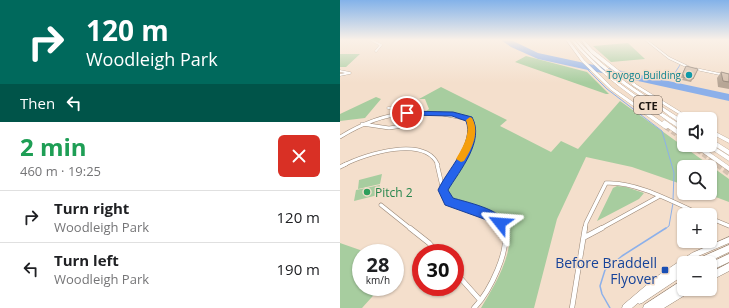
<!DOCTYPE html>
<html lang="en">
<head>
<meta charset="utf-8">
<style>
  body { margin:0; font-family:"Open Sans",sans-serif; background:#f2f2f2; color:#202124; height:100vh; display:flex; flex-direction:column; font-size:15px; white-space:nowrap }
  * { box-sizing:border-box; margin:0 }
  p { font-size:13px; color:#757577 }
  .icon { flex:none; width:22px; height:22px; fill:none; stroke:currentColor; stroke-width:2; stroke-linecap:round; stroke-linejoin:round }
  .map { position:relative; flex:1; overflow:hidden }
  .panel { display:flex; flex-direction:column; background:#fff; width:340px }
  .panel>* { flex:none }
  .top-card { background:#00695c; color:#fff; overflow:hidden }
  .tools { position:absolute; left:337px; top:112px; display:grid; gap:8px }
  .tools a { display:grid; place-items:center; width:40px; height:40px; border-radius:6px; background:#fff; box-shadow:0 1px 3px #0004; font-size:20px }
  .speed { position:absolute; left:12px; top:244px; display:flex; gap:8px; font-size:20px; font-weight:700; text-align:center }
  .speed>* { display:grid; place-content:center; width:52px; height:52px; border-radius:50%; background:#fff; box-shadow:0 1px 3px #0004; line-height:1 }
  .speed small { font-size:10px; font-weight:400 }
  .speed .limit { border:6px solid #d22; background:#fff; color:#111 }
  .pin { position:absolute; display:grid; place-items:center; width:34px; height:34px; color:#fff; margin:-17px; border:2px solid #fff; border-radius:50%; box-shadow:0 1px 4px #0007 }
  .me { position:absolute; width:44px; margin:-22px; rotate:298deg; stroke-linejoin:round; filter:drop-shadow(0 0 3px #0008) }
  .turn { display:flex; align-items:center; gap:14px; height:84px; padding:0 20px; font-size:18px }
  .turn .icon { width:52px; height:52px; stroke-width:2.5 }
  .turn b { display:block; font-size:28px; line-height:34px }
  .then { display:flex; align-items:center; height:38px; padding:0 20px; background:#0003; gap:8px; font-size:15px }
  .round { display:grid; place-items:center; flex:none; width:42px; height:42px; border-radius:6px; background:#f2f2f2 }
  .summary { display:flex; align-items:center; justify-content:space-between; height:68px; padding:0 20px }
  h1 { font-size:24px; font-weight:700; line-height:30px; color:#1e9e55 }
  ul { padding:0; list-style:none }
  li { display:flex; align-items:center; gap:12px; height:52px; padding:0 20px; border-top:1px solid #e0e0e0 }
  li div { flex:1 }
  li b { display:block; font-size:15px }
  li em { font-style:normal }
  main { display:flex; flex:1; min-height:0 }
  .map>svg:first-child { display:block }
  .green { fill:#a7cd9f }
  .water { fill:#8cb0ea }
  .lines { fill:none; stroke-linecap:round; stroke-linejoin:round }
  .stream-far1 { stroke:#8cb0ea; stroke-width:1 }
  .stream { stroke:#8cb0ea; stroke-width:1.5 }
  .motorway-tunnel-far1 { stroke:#d4c1b0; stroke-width:5; stroke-dasharray:5 2.5; stroke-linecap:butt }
  .motorway-tunnel { stroke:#d4c1b0; stroke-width:6; stroke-dasharray:6 3; stroke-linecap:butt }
  .minor-far3-casing { stroke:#998675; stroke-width:2.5 }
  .minor-far2-casing { stroke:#998675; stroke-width:4 }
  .minor-far1-casing { stroke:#998675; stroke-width:4.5 }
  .minor-casing { stroke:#998675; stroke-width:5.5 }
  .trunk-casing { stroke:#998675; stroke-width:1 }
  .motorway-casing { stroke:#998675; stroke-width:0.5 }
  .minor-far3 { stroke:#fff; stroke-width:2 }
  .minor-far2 { stroke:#fff; stroke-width:3 }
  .minor-far1 { stroke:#fff; stroke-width:3.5 }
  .minor { stroke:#fff; stroke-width:4.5 }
  .trunk { fill:#fff; fill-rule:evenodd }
  .motorway { fill:#fff; fill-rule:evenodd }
  .wall { fill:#b7a696 }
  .building { fill:#d5c1af; stroke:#95877a }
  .route { fill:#2563eb; stroke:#184099 }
  .slow { fill:#f59e0b }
  .culture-dot { fill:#0f9aa8; stroke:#f4dfcc; stroke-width:1.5 }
  .leisure-dot { fill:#2e9e5b; stroke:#f4dfcc; stroke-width:1.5 }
  .transit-dot { fill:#1a4fb4; stroke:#f4dfcc; stroke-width:1.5 }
  .labels { text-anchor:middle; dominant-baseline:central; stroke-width:3; stroke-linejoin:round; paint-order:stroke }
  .far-culture-label { font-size:10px; fill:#0d838f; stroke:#f4dfcc; text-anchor:end }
  .shield { fill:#f4dfcc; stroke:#5e5248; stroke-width:1 }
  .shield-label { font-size:11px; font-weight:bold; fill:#1d1610 }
  .leisure-label { font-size:12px; fill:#27864d; stroke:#f4dfcc; text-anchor:start }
  .near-transit-label { font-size:14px; fill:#164399; stroke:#f4dfcc; text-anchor:end }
</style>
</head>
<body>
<main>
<section class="panel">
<div class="top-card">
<div class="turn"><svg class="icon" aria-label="right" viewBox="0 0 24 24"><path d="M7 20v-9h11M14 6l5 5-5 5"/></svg><div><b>120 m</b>Woodleigh Park</div></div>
<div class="then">Then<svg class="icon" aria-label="left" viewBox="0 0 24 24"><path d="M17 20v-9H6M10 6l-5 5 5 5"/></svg></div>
</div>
<div class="summary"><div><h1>2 min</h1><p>460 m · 19:25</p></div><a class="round" style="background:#d93025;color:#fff"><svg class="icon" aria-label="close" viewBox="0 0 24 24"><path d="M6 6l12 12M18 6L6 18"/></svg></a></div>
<ul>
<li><svg class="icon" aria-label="right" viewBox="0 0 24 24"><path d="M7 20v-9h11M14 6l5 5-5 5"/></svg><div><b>Turn right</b><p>Woodleigh Park</p></div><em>120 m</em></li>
<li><svg class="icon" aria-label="left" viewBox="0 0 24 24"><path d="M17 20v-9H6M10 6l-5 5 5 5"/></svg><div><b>Turn left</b><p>Woodleigh Park</p></div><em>190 m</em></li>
</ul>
</section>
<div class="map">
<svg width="389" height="308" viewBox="0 0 389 308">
  <rect width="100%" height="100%" fill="#f4dfcc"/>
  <path class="green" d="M288 43 305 59 271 62 253 46Z
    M0 54H20L6 67H0Z
    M186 56 247 72 269 94H266L175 62Z
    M101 87 167 120 160 126 211 152 221 141 238 149 280 101 389 179V202L365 193H370V167H344V185L292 167 246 157 217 219 194 308H141C154 286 188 234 156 214 147 208 124 203 112 199L107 188C120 167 140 144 132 118L116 113 86 111 89 109 85 99H79Z
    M36 97 41 99 25 118 0 121V114Z
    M42 174 40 184 18 189 19 180Z
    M40 185 38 195 14 201 16 190Z
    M277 186 286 187 304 193 299 199 257 221 273 188Z
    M0 243 20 250 22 253H21V287H41L22 308H0Z"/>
  <path class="water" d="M161 40H171L198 53 389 94V101L198 59 171 47Z"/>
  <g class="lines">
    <path class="stream-far1" d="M247 69 267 89 322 131 334 173 333 200
      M331 79 340 65
      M325 229 329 226 333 203"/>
    <path class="stream" d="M270 308 262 294 260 286 265 270 282 256 326 228"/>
    <path class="motorway-tunnel-far1" d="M326 127 344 140
      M351 145 378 165"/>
    <path class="motorway-tunnel" d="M377 164 389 173"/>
    <g class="minor-far3-casing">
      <path id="minor-far3" d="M31 40 41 45 36 51
        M306 40 329 58 348 67
        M356 69 389 76
        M0 71 10 73 0 75
        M48 108H55L58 114
        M58 114 79 112 104 114"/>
    </g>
    <g class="minor-far2-casing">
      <path id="minor-far2" d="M97 113 129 119C133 136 127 150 118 165
        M22 124 49 128 63 126
        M0 137C21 124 43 115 68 113
        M4 165C25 154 85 135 98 165"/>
    </g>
    <g class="minor-far1-casing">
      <path id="minor-far1" d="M97 164 103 190 109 202C128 208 153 211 164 229
        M0 167 6 164
        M103 190 119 164
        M41 205 71 229
        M370 218 389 226
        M245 229 246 223 266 183C296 181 335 203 362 215
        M260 229 318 197"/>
    </g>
    <g class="minor-casing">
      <path id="minor" d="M70 228 89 243 98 253
        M245 237 262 228
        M115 272 140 300
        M134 308C149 293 172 248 163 228
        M232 308 245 228"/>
    </g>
    <g class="trunk-casing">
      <path id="trunk" d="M389 237V243L356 257 349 263H344V267L342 268 344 267V275L302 303 299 304 298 303 292 308H282L283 305 316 277 352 253Z
        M389 245V252L366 263H354L355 260Z
        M389 254V262L370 271V263Z
        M389 263V271L370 281V273Z
        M344 279V289H351L350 292 324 308H303L304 305Z"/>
    </g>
    <g class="motorway-casing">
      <path id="motorway" d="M226 40H229L244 60 273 88 322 122 324 120 326 121 344 134V139L328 128 326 129 324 128 271 90 242 62Z
        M231 40H234C245 53 258 66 272 77 294 96 320 111 344 127V131C334 126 324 118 315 112 284 91 254 69 231 40Z
        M235 40H238C269 74 306 96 344 121V125C334 120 325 112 316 106 286 87 257 67 235 40Z
        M241 40H244L252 49 297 85 352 119H347L295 87 251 53Z
        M370 129 389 139V143L370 133Z
        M370 138 389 150V155L370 143Z
        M370 144 389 156V161L365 145H370Z
        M352 145H359L389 166V171Z"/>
    </g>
    <use href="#minor-far3" class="minor-far3"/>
    <use href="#minor-far2" class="minor-far2"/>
    <use href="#minor-far1" class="minor-far1"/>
    <use href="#minor" class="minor"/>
    <use href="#trunk" class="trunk"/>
    <use href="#motorway" class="motorway"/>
  </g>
  <path class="wall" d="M346 66 358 69 351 82 342 80 343 78H340Z
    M381 72 389 74V89L378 87 377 78Z"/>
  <path class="building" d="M346 66 358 69 353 79 343 77 344 75H342Z
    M381 72 389 74V82L383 81Z"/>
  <linearGradient id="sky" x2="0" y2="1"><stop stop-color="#83b2e9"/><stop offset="0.48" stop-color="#faf1e8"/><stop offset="1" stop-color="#faf1e8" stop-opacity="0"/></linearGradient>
  <rect width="389" height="83" fill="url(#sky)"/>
  <path class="route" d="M65 111 113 112 132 117C145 141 120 170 108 190L113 198C126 202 160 209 166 223L164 227 160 228 144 219 105 205 98 190C107 170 135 143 126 121L112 116 67 115H65Z"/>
  <path class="slow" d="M130 117 132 118C140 132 132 149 124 161L121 162 116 159C123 147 131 134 126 120Z"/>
  <circle class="culture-dot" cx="349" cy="75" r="4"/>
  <circle class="leisure-dot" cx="27" cy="192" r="4"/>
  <rect class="transit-dot" x="321" y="266" width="8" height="8" rx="2"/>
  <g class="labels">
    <g class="far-culture-label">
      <text x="341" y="75">Toyogo Building</text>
    </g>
    <rect class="shield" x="294" y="96" width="28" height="18" rx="3"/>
    <g class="shield-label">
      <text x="308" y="105">CTE</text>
    </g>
    <g class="leisure-label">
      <text x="35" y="192">Pitch 2</text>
    </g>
    <g class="near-transit-label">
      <text x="317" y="262">Before Braddell<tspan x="317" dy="16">Flyover</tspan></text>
    </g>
  </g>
</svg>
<div class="tools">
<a><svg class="icon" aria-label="sound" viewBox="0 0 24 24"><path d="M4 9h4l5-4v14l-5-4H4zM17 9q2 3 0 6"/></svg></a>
<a><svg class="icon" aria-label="search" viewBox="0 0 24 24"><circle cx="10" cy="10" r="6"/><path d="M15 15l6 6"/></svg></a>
<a>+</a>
<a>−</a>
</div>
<div class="speed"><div>28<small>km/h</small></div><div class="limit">30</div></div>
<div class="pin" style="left:67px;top:113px;background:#d93025"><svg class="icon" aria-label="arrive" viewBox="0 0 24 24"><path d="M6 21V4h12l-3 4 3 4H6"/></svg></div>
<svg class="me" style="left:160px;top:223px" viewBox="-20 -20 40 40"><path d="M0-17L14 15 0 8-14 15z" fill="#2563eb" stroke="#fff" stroke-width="4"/></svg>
</div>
</main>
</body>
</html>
